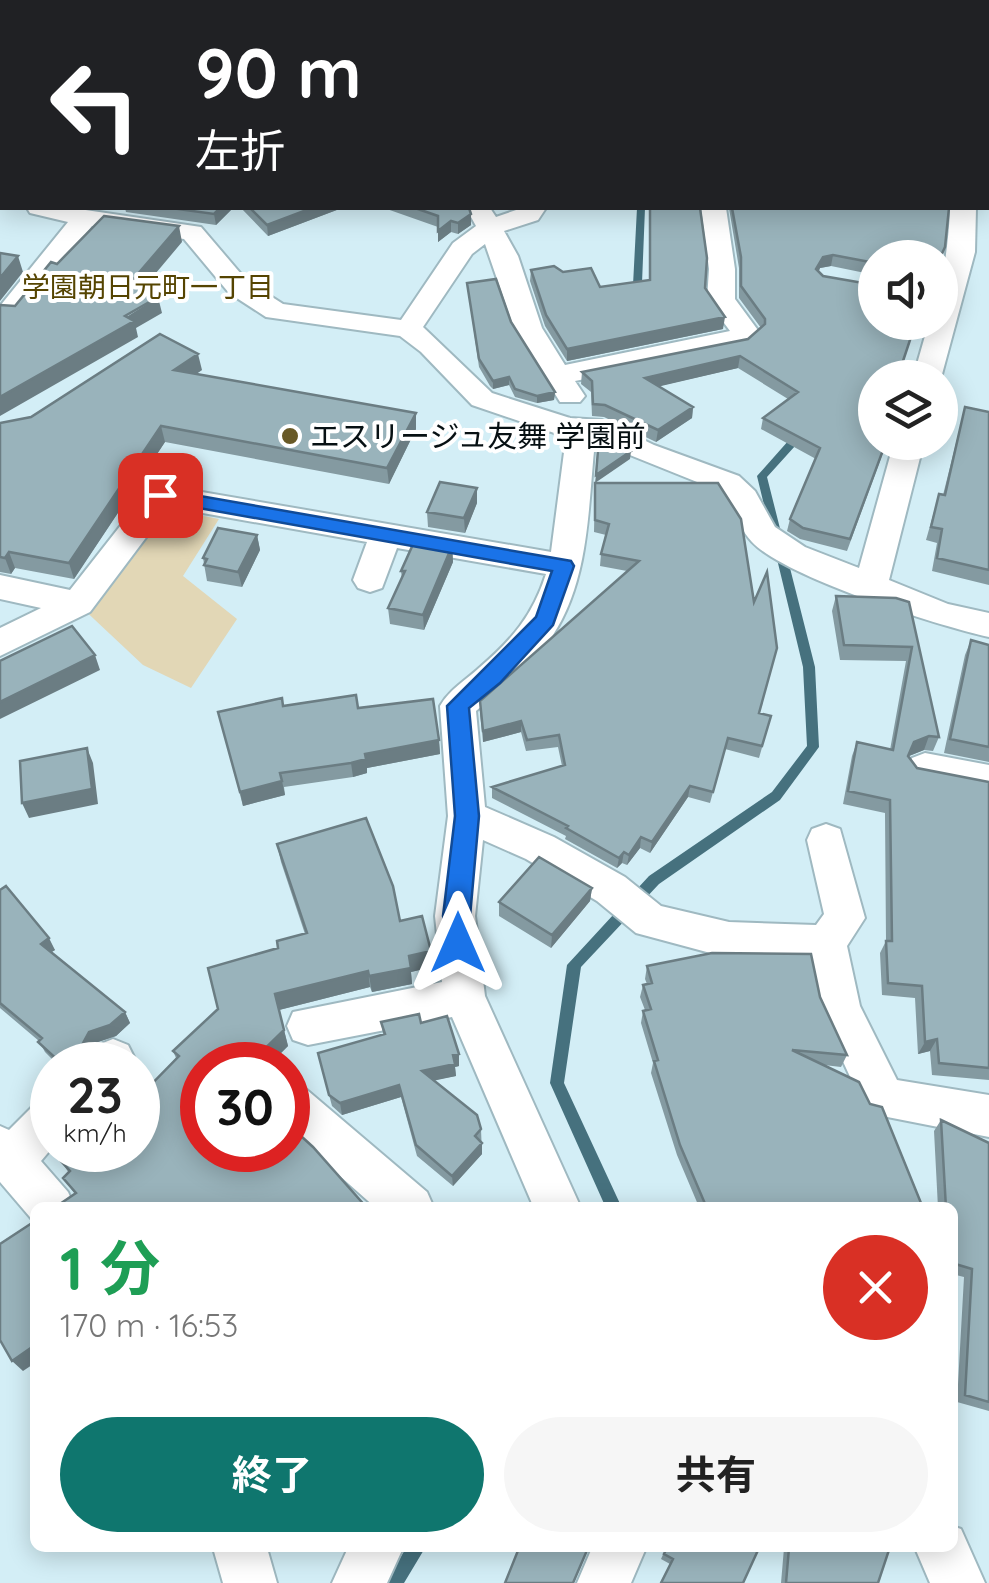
<!DOCTYPE html>
<html lang="ja">
<head>
<meta charset="utf-8">
<style>
  body { margin:0; font-family:Quicksand,"Noto Sans JP",sans-serif; background:#f6f6f6; color:#222; height:100vh; display:flex; flex-direction:column; font-size:38px; white-space:nowrap }
  * { box-sizing:border-box; margin:0 }
  p { font-size:32px; color:#767676 }
  .icon { flex:none; width:55px; height:55px; fill:none; stroke:currentColor; stroke-width:2; stroke-linecap:round; stroke-linejoin:round }
  .map { position:relative; flex:1; overflow:hidden }
  .side { position:absolute; left:30px; top:1202px; width:928px; height:350px; display:flex; flex-direction:column; background:#fff; border-radius:15px; box-shadow:0 5px 25px #0003 }
  .side>* { flex:none }
  .hud { position:absolute; left:0px; top:0px; width:990px; height:210px; box-shadow:0 5px 25px #0003; background:#202124; color:#fff; overflow:hidden }
  .fabs { position:absolute; left:858px; top:240px; display:grid; gap:20px }
  .fabs a { display:grid; place-items:center; width:100px; height:100px; border-radius:50%; background:#fff; box-shadow:0 5px 25px #0003; font-size:50px }
  .speed { position:absolute; left:30px; top:1042px; display:flex; gap:20px; font-size:50px; font-weight:700; text-align:center }
  .speed>* { display:grid; place-content:center; width:130px; height:130px; border-radius:50%; background:#fff; box-shadow:0 5px 25px #0003; line-height:1 }
  .speed small { font-size:25px; font-weight:400 }
  .speed .limit { border:15px solid #d22; background:#fff; color:#111 }
  .pin { position:absolute; display:grid; place-items:center; width:85px; height:85px; color:#fff; margin:-42px; border-radius:20px; box-shadow:0 5px 15px #0006 }
  .me { position:absolute; width:110px; margin:-55px; rotate:0deg; stroke-linejoin:round; filter:drop-shadow(0 0 8px #0008) }
  .turn { display:flex; align-items:center; gap:35px; height:210px; padding:0 30px; font-size:45px }
  .turn .icon { width:130px; height:130px; stroke-width:2.5 }
  .turn b { display:block; font-size:70px; line-height:85px }
  .round { display:grid; place-items:center; flex:none; width:105px; height:105px; border-radius:52px; background:#f6f6f6 }
  .headline { display:flex; align-items:center; justify-content:space-between; height:170px; padding:0 30px }
  h1 { font-size:60px; font-weight:700; line-height:75px; color:#1e9e55 }
  .cta { display:flex; gap:20px; margin-top:auto; padding:20px 30px }
  .cta a { flex:1; height:115px; border-radius:60px; background:#0f766e; color:#fff; font-size:40px; font-weight:700; line-height:115px; text-align:center }
  .cta a+a { background:#f6f6f6; color:#222 }
  .map>svg:first-child { display:block }
  .green { fill:#e2d7b6 }
  .lines { fill:none; stroke-linecap:round; stroke-linejoin:round }
  .stream { fill:#46717e; fill-rule:evenodd }
  .minor-casing { stroke:#9fb9c1; stroke-width:4 }
  .minor { fill:#fff; fill-rule:evenodd }
  .wall { fill:#849aa1 }
  .shaded-wall { fill:#6b7d83 }
  .building { fill:#99b3bb; stroke:#6b7d83; stroke-width:2.5 }
  .route { fill:#1a73e8; stroke:#114b97; stroke-width:2.5 }
  .poi-dot { fill:#685926; stroke:#fff; stroke-width:4 }
  .labels { text-anchor:middle; dominant-baseline:central; stroke-width:8; stroke-linejoin:round; paint-order:stroke }
  .far-neighbourhood-label { font-size:28px; fill:#554401; stroke:#fff }
  .poi-label { font-size:30px; fill:#071013; stroke:#fff; text-anchor:start }
</style>
</head>
<body>
<div class="map">
<svg width="989" height="1583" viewBox="0 0 989 1583">
  <rect width="100%" height="100%" fill="#d3eef6"/>
  <path class="green" d="M184 512 219 519 183 576 237 619 191 688 143 665 78 604 168 519Z"/>
  <g class="lines">
    <path class="stream" d="M637 208H645L642 283 650 287 646 290 633 285Z
      M801 430 806 433 805 435 767 477 815 667 819 747 780 800 659 884 581 967 564 1083 622 1208H606L550 1083 567 965 649 876 772 792 807 746 803 667 757 476 797 431Z
      M406 1548H425L404 1583H385Z"/>
    <g class="minor-casing">
      <path id="minor" d="M559 0H580L581 2H560Z
        M2 55V69L0 70V56Z
        M0 192 2 193V208H0Z
        M27 208H72L201 227 247 281 283 304 401 320 453 243 476 226 466 208H490L496 217 522 208H546L538 220 504 231 518 256 542 328 565 365 730 331 707 300 709 269 701 208H726L735 269V299L760 333 745 347 575 381 585 396 580 402H560L514 328 485 244 472 254 423 327 492 393 570 418 602 420 654 445 739 476 755 491 775 527 805 547 859 568 894 442H924L889 580 948 604 989 613V637C938 626 785 577 752 542 737 526 733 505 717 490L595 441C588 506 590 578 553 635 534 665 503 688 476 711L485 807 554 837 625 877 661 906 729 922 816 925 824 914 807 840 812 829 826 824 840 829 865 918 847 946 860 1006 897 1080 989 1095V1137L867 1113 818 1008 809 960 729 958 636 933 597 901 526 859 483 840 475 916 485 996 581 1208H534L452 1017 308 1045 293 1040 287 1026 293 1012 442 982 435 916 448 816 440 706C449 690 466 680 479 668 512 640 533 615 546 574L397 548 382 588 370 592 358 588 353 580 367 542 169 507 90 612 0 656V628L41 608 0 599V575L70 590 150 488 161 485 551 552 566 437 472 405 421 352 400 336 266 317 229 293 184 239 92 226 20 318H0V306L68 222 30 213Z
        M950 208H976L975 252 941 378H913L929 322H940C940 283 949 247 950 208Z
        M925 753 989 765V795L912 778 906 768 912 758Z
        M113 1039 128 1045 135 1059 132 1065H85L98 1045Z
        M291 1084 307 1090 427 1192 434 1208H376L288 1130V1086Z
        M52 1097V1148L41 1161 68 1192 75 1208H35V1223L0 1182V1126L9 1130 36 1103Z
        M952 1526 961 1529 985 1583H930L915 1548H952Z
        M213 1548H267L277 1583H223Z
        M348 1548H403L387 1583H332Z
        M592 1548H646L631 1583H577Z"/>
    </g>
    <use href="#minor" class="minor"/>
  </g>
  <path class="wall" d="M125 208H233L216 225 126 212Z
    M241 208H342L268 236Z
    M384 208H469L471 225 458 234 451 232 438 242V227Z
    M616 208H700L705 288 723 329 567 361 545 326 530 281 531 270 563 272 600 287 649 280V208Z
    M729 208H949L942 258H875V275L831 266 820 268 819 271 903 364 887 442 847 551 800 539 787 531 790 519 816 459 761 429 763 418 788 399 738 368 659 386 693 407 692 418 656 442 604 417 592 416 591 392 581 384 582 372 748 339 761 328 739 298V268Z
    M467 283 511 322 555 392 554 400 537 403 515 397 509 385 493 389 490 386 479 367Z
    M202 370 196 374 416 429 389 484 165 442 74 579 15 568 11 574 0 572V423L31 417Z
    M965 407 989 412V585L932 571 937 543 926 540 939 494 943 495Z
    M595 483 760 713 771 716 759 758 725 749 710 803 688 797 650 853 640 848 627 865 622 863 617 868 565 839 566 836 492 798V787L562 766 558 747 526 751 521 732 483 742 480 713V701L627 571 600 566 601 554 606 535 594 532Z
    M477 488V503L465 533 428 527 427 512Z
    M257 535 260 550 242 587 207 581 203 558Z
    M452 546 453 562 424 630 390 624 388 608 402 579 401 571Z
    M836 596 896 598 939 737 933 751 924 750 909 756 917 768 989 782V1080L932 1075 930 1051 918 1054 915 998 882 995 880 953 886 941 885 813 843 804 852 756 857 742 890 750 906 661 840 660 832 611Z
    M971 640 989 645V762L944 753 965 655Z
    M283 706 358 708 439 740 440 754 367 768V773L353 777 284 787 285 795 243 806 218 712Z
    M366 818 393 886 400 921 422 916 431 951 432 967 411 972 412 984 372 992 370 987 279 1010 288 1046 269 1065H202V1150H288V1124L313 1147 367 1208H54L75 1194 63 1178 69 1173 61 1161 74 1150H138V1098L176 1058 173 1051 218 1009 208 968 278 948 277 941 305 934 281 862 277 844Z
    M592 888 590 901 551 948 499 916V902Z
    M0 890 55 950 51 952 125 1012 130 1023 116 1036 95 1043 82 1065H58L45 1052 39 1041 0 1008Z
    M647 966 820 997 847 1055 841 1067 824 1065 923 1208 699 1207 677 1155 651 1073 653 1063 641 1023 643 1011 645 1010 640 997 643 985 647 984 645 979Z
    M381 1022 421 1023 459 1054V1066L455 1067 456 1076 434 1080 481 1129 482 1154 453 1186 417 1156 401 1097 342 1115 332 1106 318 1053 383 1034Z
    M941 1120 989 1143V1411L957 1402 964 1277 952 1274V1208H938L934 1131Z
    M666 1548H759L743 1583H660L670 1564 661 1559Z
    M784 1548H884L878 1583H781Z"/>
  <path class="shaded-wall" d="M220 208H233L216 225 214 214Z
    M312 208H342L268 236 267 225Z
    M471 214V225L458 234V223Z
    M451 221V232L438 242V231Z
    M179 226 182 242 135 298 131 282Z
    M833 255 831 266 820 268 814 280 816 269 823 257Z
    M18 256 23 272 0 301V278Z
    M158 297 162 313 136 328 138 337 0 416V397Z
    M725 317 723 329 567 361V349Z
    M198 354 202 370 178 386 174 370Z
    M740 356 738 368 644 390 645 378Z
    M509 377V385L493 389V381Z
    M555 392 554 400 537 403V396Z
    M693 407 692 418 656 442 658 430Z
    M416 413V429L389 484 387 468Z
    M161 426 165 442 74 579 69 563Z
    M631 451 630 459 595 483 596 475Z
    M477 488V503L465 533 464 518Z
    M257 535 260 550 242 587 238 572Z
    M452 546 453 562 424 630 423 615Z
    M9 552 15 568 11 574 5 558Z
    M95 655 100 670 0 719V702Z
    M521 721V732L483 742V731Z
    M929 736 924 750 909 756 914 742Z
    M439 740 440 754 367 768V773L353 777 351 763 365 754Z
    M87 748 93 763 98 804 29 818 22 803Z
    M282 781 285 795 243 806 240 792Z
    M690 786 688 797 650 853 652 842Z
    M641 837 640 848 627 865 629 855Z
    M624 852 622 863 617 868 619 858Z
    M592 888 590 901 551 948 552 935Z
    M49 938 55 950 47 955 41 944Z
    M431 951 432 967 411 972 412 984 372 992 369 976 409 956Z
    M368 971 370 987 279 1010 275 994Z
    M125 1012 130 1023 116 1036 95 1043 82 1065H65L89 1032Z
    M284 1030 288 1046 269 1065H248Z
    M937 1039 930 1051 918 1054 925 1042Z
    M459 1054V1066L455 1067 456 1076 423 1083 422 1071Z
    M399 1085 401 1097 342 1115 340 1103Z
    M482 1143V1154L453 1186 452 1176Z
    M35 1345V1363L23 1371 12 1361Z"/>
  <path class="building" d="M8 0H404L412 2H2V10L0 9V3Z
    M726 0H745V2H720Z
    M751 0H989V16L988 19V2H755Z
    M988 39 989 43V100L988 101Z
    M2 65V178L0 179V66Z
    M988 101 989 109V196H988Z
    M171 208H220L214 214Z
    M250 208H312L267 225Z
    M415 208H469L471 214 458 223 451 221 438 231V216Z
    M650 208H700L707 258 705 288 725 317 567 349 546 315 531 270 554 266 563 272 591 268 600 287 650 280Z
    M732 208H949L945 247 940 258H875V263L833 255 823 257 816 269 823 276 875 285V322H916L902 364 909 366 905 378H875V442H886L850 539 803 528 790 519 820 448 763 418 798 392 740 356 645 378 693 407 658 430 605 405 593 404 592 381 582 372 748 339 765 324V319L741 286V257Z
    M104 216 179 226 131 282 158 297 125 316 134 321 0 397V305L15 306 51 262 57 264Z
    M0 253 18 256 0 278Z
    M496 279 511 322 555 392 537 396 515 389 509 377 493 381 479 359 467 283Z
    M160 334 198 354 174 370 416 413 387 468 161 426 69 563 9 552 5 558 0 557V423L31 417Z
    M965 407 989 412V570L937 558 942 529 931 527 939 494 945 495Z
    M599 438 631 451 596 475Z
    M440 482 477 488 464 518 427 512Z
    M595 483H718L741 519 754 602 767 572 777 648 759 713 771 716 762 746 728 738 713 792 690 786 652 842 641 837 629 855 624 852 619 858 566 828 568 826 492 787 565 765 559 735 527 740 521 721 483 731 480 701 639 561 601 554 609 524 595 520Z
    M218 528 257 535 238 572 204 565 207 559 203 558Z
    M415 540 452 546 423 615 388 608 405 571H401Z
    M836 596 896 598 909 602 939 737 929 736 914 742 908 756 917 768 989 782V1068L939 1063 937 1039 925 1042 922 986 888 983 886 941H892L890 800 848 791 857 742 893 750 912 647 844 645Z
    M72 626 95 655 0 702V661Z
    M971 640 989 645V747L950 739Z
    M356 695 358 708 433 699 439 740 365 754 366 759 351 763 280 773 282 781 240 792 218 712 282 698 283 706Z
    M87 748 92 789 22 803 20 761Z
    M366 818 393 886 400 921 422 916 431 951 409 956 411 968 369 976 368 971 275 994 284 1030 248 1065H202V1150H288V1124L313 1147 367 1208H54L76 1193 63 1178 70 1171 61 1161 74 1150H138V1098L179 1056 173 1051 218 1009 208 968 278 948 277 941 307 933 277 844Z
    M539 857 592 888 552 935 499 902Z
    M6 886 49 938 41 944 125 1012 110 1025 89 1032 76 1056 65 1065H63L38 1042 42 1038 0 1003V890Z
    M712 953 811 954 820 997 847 1055 792 1050 859 1082 870 1104 882 1107 923 1208H694L706 1206 680 1145 654 1061 658 1060 643 1011 651 1009 643 985 652 983 647 966Z
    M419 1014 421 1023 447 1016 459 1054 453 1055 455 1064 422 1071 477 1115 481 1129 475 1136 482 1143 452 1176 416 1145 399 1085 340 1103 329 1095 318 1053 385 1034 381 1022Z
    M941 1120 989 1143V1402L965 1395 972 1269 952 1263V1208H946Z
    M35 1221V1345L12 1361 0 1340V1244Z
    M519 1548H588L573 1583H505Z
    M667 1548H759L743 1583H661L673 1559 664 1554Z
    M789 1548H884L889 1550 878 1583H786Z"/>
  <path class="route" d="M160 489 571 561 574 566 553 625 500 683 469 708 479 816 467 950 458 953 450 950 443 916 455 816 447 706 536 617 552 571 154 500 151 495Z"/>
  <circle class="poi-dot" cx="290" cy="436" r="10"/>
  <g class="labels">
    <g class="far-neighbourhood-label">
      <text x="148" y="286">学園朝日元町一丁目</text>
    </g>
    <g class="poi-label">
      <text x="310" y="436">エスリージュ友舞 学園前</text>
    </g>
  </g>
</svg>
<div class="fabs">
<a><svg class="icon" aria-label="sound" viewBox="0 0 24 24"><path d="M4 9h4l5-4v14l-5-4H4zM17 9q2 3 0 6"/></svg></a>
<a><svg class="icon" aria-label="layers" viewBox="0 0 24 24"><path d="M12 4l9 5-9 5-9-5zM3 14l9 5 9-5"/></svg></a>
</div>
<div class="speed"><div>23<small>km/h</small></div><div class="limit">30</div></div>
<div class="pin" style="left:160px;top:495px;background:#d93025"><svg class="icon" aria-label="arrive" viewBox="0 0 24 24"><path d="M6 21V4h12l-3 4 3 4H6"/></svg></div>
<svg class="me" style="left:458px;top:943px" viewBox="-20 -20 40 40"><path d="M0-17L14 15 0 8-14 15z" fill="#1a73e8" stroke="#fff" stroke-width="4"/></svg>
<div class="hud">
<div class="turn"><svg class="icon" aria-label="left" viewBox="0 0 24 24"><path d="M17 20v-9H6M10 6l-5 5 5 5"/></svg><div><b>90 m</b>左折</div></div>
</div>
<section class="side">
<div class="headline"><div><h1>1 分</h1><p>170 m · 16:53</p></div><a class="round" style="background:#d93025;color:#fff"><svg class="icon" aria-label="close" viewBox="0 0 24 24"><path d="M6 6l12 12M18 6L6 18"/></svg></a></div>
<div class="cta"><a>終了</a><a>共有</a></div>
</section>
</div>
</body>
</html>
